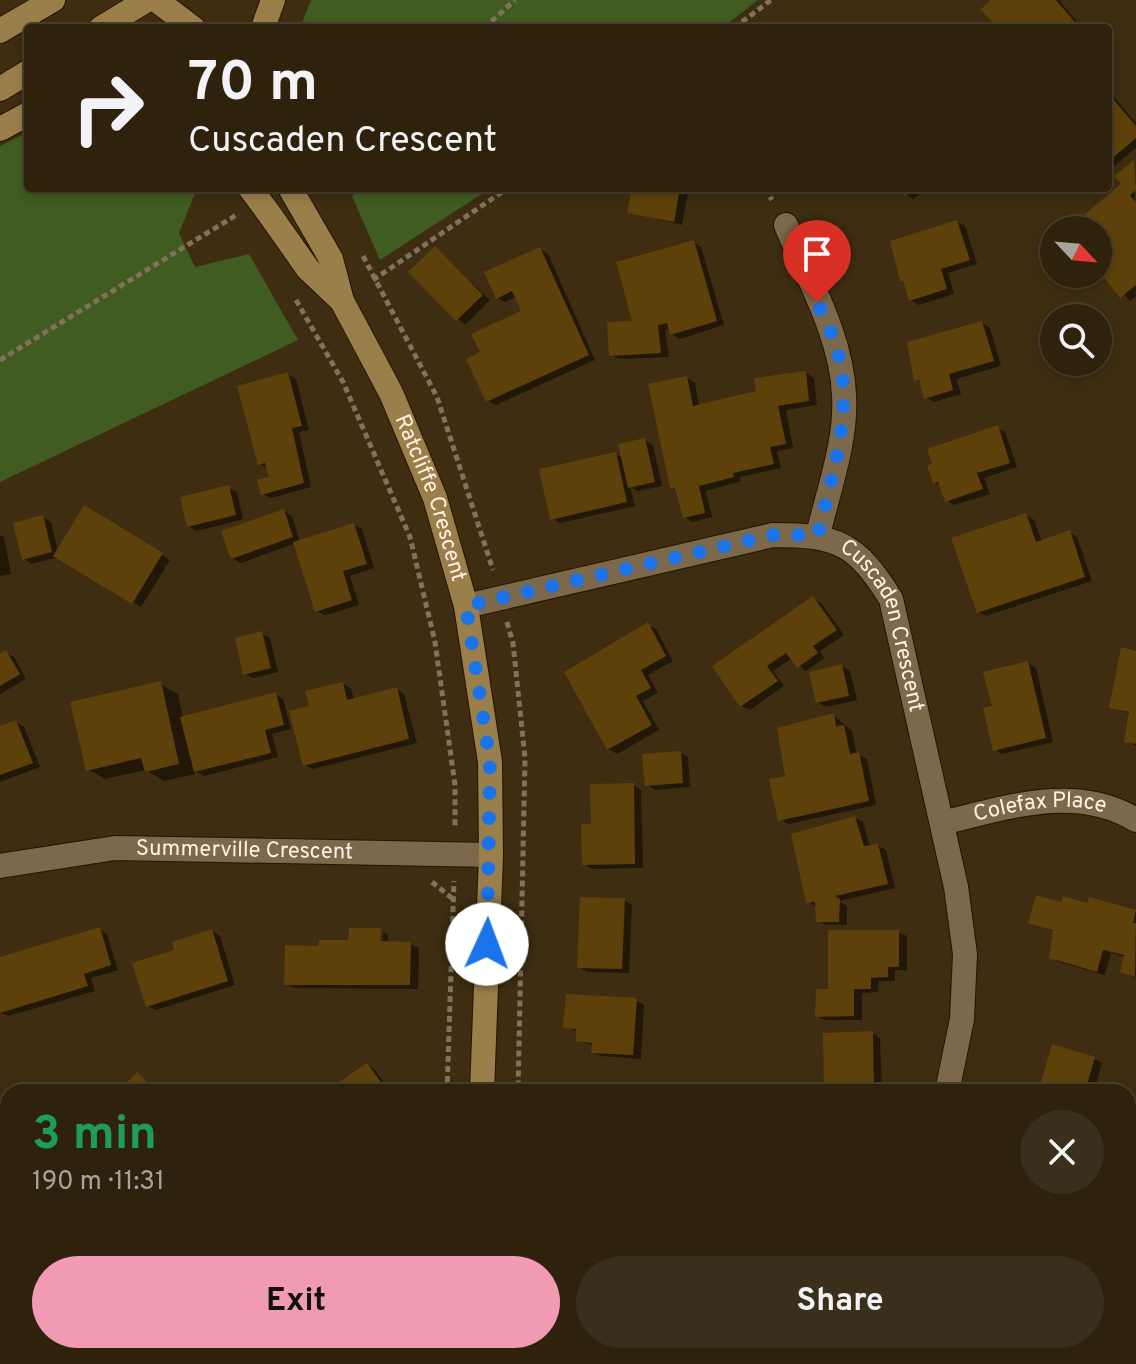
<!DOCTYPE html>
<html lang="en">
<head>
<meta charset="utf-8">
<style>
  body { margin:0; font-family:Overpass,sans-serif; background:#3a2f1b; color:#f1f3f6; height:100vh; display:flex; flex-direction:column; font-size:30px; white-space:nowrap }
  * { box-sizing:border-box; margin:0 }
  p { font-size:26px; color:#a7a49d }
  .icon { flex:none; width:44px; height:44px; fill:none; stroke:currentColor; stroke-width:2; stroke-linecap:round; stroke-linejoin:round }
  .map { position:relative; flex:1; overflow:hidden }
  .side { position:absolute; left:0px; top:1084px; width:1136px; height:280px; display:flex; flex-direction:column; background:#2e220d; border-radius:24px 24px 0 0; box-shadow:0 4px 12px #0003,0 0 0 2px #493f2e }
  .side>* { flex:none }
  .top-card { position:absolute; left:24px; top:24px; width:1088px; height:168px; border-radius:8px; box-shadow:0 4px 12px #0003,0 0 0 2px #493f2e; background:#2e220d; color:#f1f3f6; overflow:hidden }
  .needle { width:52px; rotate:116deg }
  .tools { position:absolute; left:1040px; top:216px; display:grid; gap:16px }
  .tools a { display:grid; place-items:center; width:72px; height:72px; border-radius:50%; background:#2e220d; box-shadow:0 4px 12px #0003,0 0 0 2px #493f2e; font-size:40px }
  .pin { position:absolute; display:grid; place-items:center; width:68px; height:68px; color:#fff; margin:-82px -34px; border-radius:50% 50% 50% 0; rotate:-45deg; box-shadow:0 0 8px #0007 }
  .pin .icon { rotate:45deg }
  .me { position:absolute; width:88px; margin:-44px; rotate:2deg; stroke-linejoin:round; filter:drop-shadow(0 0 6px #0008) }
  .turn { display:flex; align-items:center; gap:28px; height:168px; padding:0 32px; font-size:36px }
  .turn .icon { width:104px; height:104px; stroke-width:2.5 }
  .turn b { display:block; font-size:56px; line-height:68px }
  .round { display:grid; place-items:center; flex:none; width:84px; height:84px; border-radius:42px; background:#3a2f1b }
  .summary { display:flex; align-items:center; justify-content:space-between; height:136px; padding:0 32px }
  h1 { font-size:48px; font-weight:700; line-height:60px; color:#1e9e55 }
  .primary-button { display:flex; gap:16px; margin-top:auto; padding:16px 32px }
  .primary-button a { flex:1; height:92px; border-radius:48px; background:#f19ab3; color:#111; font-size:32px; font-weight:700; line-height:92px; text-align:center }
  .primary-button a+a { background:#3a2f1b; color:#f1f3f6 }
  .map>svg:first-child { display:block }
  .green { fill:#405c21 }
  .shadow { fill:#0007 }
  .building { fill:#5e410a }
  .lines { fill:none; stroke-linecap:round; stroke-linejoin:round }
  .street-casing { stroke:#241500; stroke-width:26 }
  .secondary-casing { stroke:#241500; stroke-width:26 }
  .path { stroke:#82725b; stroke-width:5; stroke-dasharray:6 4; stroke-linecap:butt }
  .street { stroke:#7c684b; stroke-width:24 }
  .secondary { stroke:#9a7f4a; stroke-width:24 }
  .secondary-bridge-casing { stroke:#241500; stroke-width:26; stroke-linecap:butt }
  .secondary-bridge { stroke:#9a7f4a; stroke-width:24 }
  .route { stroke:#1a73e8; stroke-width:14; stroke-dasharray:0 25.2 }
  .labels { text-anchor:middle; dominant-baseline:central; stroke-width:6; stroke-linejoin:round; paint-order:stroke }
  .street-label { font-size:22px; fill:#fef2e2; stroke:#3e2d11 }
</style>
</head>
<body>
<div class="map">
<svg width="1136" height="1364" viewBox="0 0 1136 1364">
  <rect width="100%" height="100%" fill="#3e2d11"/>
  <path class="green" d="M311 0H758L722 28H300Z
    M28 132V188H197L179 233 195 267 249 254 298 340 0 482V146Z
    M359 188H491L380 260 352 196Z"/>
  <path class="shadow" d="M994 0H1059L1082 28H1000Z
    M1108 90 1136 123V148L1108 171Z
    M1134 162 1136 296 1130 301 1098 267V230H1069L1123 185 1117 176Z
    M634 188H689L682 225 630 212Z
    M900 188H928L913 199Z
    M957 222 965 226 977 264 948 273 954 294 919 305 911 300Z
    M693 242 701 247 724 325 680 339 672 334 670 328 665 330 669 357 619 359 611 355Z
    M435 248 490 300 466 324 458 319Z
    M539 249 548 254 595 360 496 405 488 401 483 353 523 312 516 297 505 302 497 297Z
    M982 323 990 328 1001 366 956 379 961 394 934 402 925 397 922 383 916 380Z
    M806 373 814 378 817 405 786 410 793 448 777 451 781 468 740 477 741 481 706 491 712 517 693 522 685 517 678 491 672 487 687 378 695 383 699 406 758 392Z
    M287 374 296 379 309 430 299 432 311 487 271 498 263 494 271 478 269 469 260 464Z
    M997 428 1005 432 1017 467 984 478 990 494 954 505 946 500 942 486 934 482Z
    M645 440 653 445 662 486 638 491 630 487 635 506 560 523 552 518 616 454 624 458Z
    M228 488 237 492 243 519 197 531 189 526Z
    M85 508 170 560 141 607 58 557 32 564 24 559 43 517 51 522 58 552Z
    M284 511 292 516 300 542 354 525 362 529 374 568 350 576 359 605 325 615 317 611 296 543 241 563 232 558Z
    M1026 515 1034 520 1042 542 1069 532 1077 537 1092 581 986 616 978 612Z
    M0 535 4 537 11 574 0 576Z
    M813 598 821 603 844 635 820 651 824 658 806 671 792 658 773 671 784 686 750 710 741 706 715 667Z
    M648 625 656 629 673 661 648 675 658 693 643 701 659 730 617 754 609 749Z
    M262 634 270 638 278 672 253 678 245 674Z
    M6 653 14 657 26 679 0 694V656Z
    M1136 653V746L1127 741 1131 714 1111 707Z
    M1028 663 1036 668 1053 742 1002 754 994 749V707Z
    M842 666 850 671 857 700 826 707 817 702Z
    M160 684 178 694 183 718 275 694 283 699 291 729 272 734 278 757 204 776 195 771V774L164 781 146 770 105 779 88 769Z
    M343 684 351 688 354 700 396 689 404 694 417 743 313 769 305 765 311 707Z
    M833 715 852 731 857 755 867 759 876 805 788 824 780 819 787 777Z
    M16 722 24 727 40 767 0 782V728Z
    M680 753 688 757 690 787 655 790 647 785Z
    M633 785 641 790 643 868 592 869 584 864 593 826Z
    M855 818 863 822 870 847 878 846 886 850 895 888 839 901 847 906V925H826L818 920 817 907 808 902Z
    M1090 899 1136 912V978L1122 972 1126 957 1111 953 1105 975 1059 962 1051 957 1055 931 1030 922 1062 904 1088 906Z
    M624 900 632 905 629 973 587 972 579 967Z
    M99 929 107 934 118 970 91 978 95 991 8 1016 0 1012V959Z
    M380 930 378 951H382L383 932 388 935V943L411 944 419 948 418 989 294 988 286 984 320 948Z
    M212 931 220 936 235 985 156 1010 147 1005 176 951Z
    M898 932 907 936V970H895V981H879L878 992 862 993V1020H825L817 1016 830 991Z
    M636 1000 644 1005 641 1059 601 1056 593 1052 594 1046 578 1040V1032L566 1027Z
    M872 1033 880 1038 882 1092H826Z
    M1094 1059 1102 1063 1094 1092H1040Z
    M367 1065 375 1070 391 1092H329Z
    M123 1356H158L159 1364H123Z
    M306 1356H386V1364H306Z
    M557 1356H616V1364H557Z
    M774 1356H821L827 1359 826 1364H773Z
    M981 1356H1032L1034 1357 1032 1364H978Z"/>
  <path class="building" d="M991 0H1056L1080 28H997L981 9Z
    M1108 93 1136 126V138L1108 162Z
    M1134 160 1136 190 1130 195 1136 203V285L1120 298 1098 270V230H1066L1121 184 1114 176Z
    M632 188H680L674 222 627 213Z
    M898 188H914L904 196Z
    M957 220 970 260 941 269 947 289 909 301 903 281H900L890 241Z
    M694 240 717 321 670 335 667 323 658 325 661 353 609 356 607 322 632 321 616 262Z
    M435 246 483 295 456 321 408 272Z
    M540 247 589 355 486 402 466 359 480 352 471 334 521 311 512 291 496 299 484 272Z
    M982 321 994 361 949 374 953 390 924 399 919 380 914 381 907 342Z
    M806 371 809 401 778 406 786 444 770 447 774 464 733 473 734 477 699 486 705 513 683 518 675 488H670L648 384 687 376 693 406 756 391 754 378Z
    M288 372 302 426 292 428 304 483 261 495 257 480 269 477 265 463 258 465 237 386Z
    M998 425 1010 463 977 473 983 489 945 502 938 482 933 483 927 466 932 464 927 449Z
    M645 438 655 482 628 488 618 444Z
    M616 452 627 502 550 520 539 469Z
    M229 485 236 515 187 527 180 497Z
    M84 505 163 553 132 604 53 556Z
    M284 509 293 537 231 559 221 531Z
    M1026 513 1036 542 1070 530 1085 577 977 613 951 538Z
    M43 515 52 552 22 560 13 523Z
    M354 523 367 564 343 571 352 600 315 612 293 542Z
    M813 596 837 630 813 646 818 653 797 668 786 653 767 666 778 681 740 707 712 666Z
    M648 622 666 656 641 670 651 688 636 696 652 725 607 750 564 672Z
    M262 631 271 668 243 675 235 638Z
    M1121 647 1136 651V744L1124 742 1129 712 1109 708Z
    M6 650 20 674 0 686V654Z
    M1028 661 1046 738 993 751 983 708 992 706 983 672Z
    M842 664 849 696 816 703 809 672Z
    M161 681 179 764 145 772 141 758 86 771 70 702Z
    M343 682 347 700 397 687 409 739 303 766 289 711 309 706 305 691Z
    M276 692 284 725 265 730 271 753 194 772 180 717Z
    M834 713 836 726 844 725 850 754 859 752 869 801 778 821 769 779 785 776 777 728Z
    M16 720 33 763 0 775V726Z
    M681 751 683 783 645 786 642 754Z
    M634 783 635 864 582 865 581 824H591L590 784Z
    M855 816 864 846 878 844 888 884 835 896 840 899 839 922H816L815 902 806 903 791 834Z
    M1036 895 1061 902 1063 896 1087 903 1089 897 1136 910 1133 923H1136L1135 977 1120 972 1127 942 1124 955 1103 950 1097 972 1049 958 1053 930 1028 923Z
    M580 897 625 898 622 969 577 968Z
    M100 927 111 965 84 974 88 986 0 1013V957Z
    M349 928H381L380 941 411 942 410 985H284L285 945 318 946 319 940H348Z
    M212 929 228 981 146 1007 132 963 174 950 172 942Z
    M828 930H899V967H888V977L871 978V989H854V1016L815 1017 816 989H828Z
    M566 994 637 998 633 1055 591 1053 592 1043 576 1041V1029L563 1028Z
    M873 1031 874 1092H824L823 1033Z
    M1052 1044 1095 1057 1085 1092H1038Z
    M367 1063 388 1092H325Z
    M137 1072 158 1092H118Z
    M121 1356H151L152 1364H121Z
    M304 1356H379V1364H304Z
    M555 1356H609V1364H555Z
    M772 1356H819L817 1364H771Z
    M979 1356H1025L1023 1364H976Z"/>
  <g class="lines">
    <g class="street-casing">
      <g id="street">
        <path d="M786 225C808 279 842 337 844 395 847 441 828 491 818 535"/>
        <path id="s1" d="M466 606 773 535C838 535 856 543 891 599L956 887 965 954 962 1019 947 1092"/>
        <path id="s2" d="M942 823C1006 808 1075 783 1136 820"/>
        <path id="s3" d="M0 866 115 848 491 855"/>
        <path d="M0 1168 8 1192"/>
        <path d="M43 1356 45 1364"/>
        <path d="M888 1364 890 1356"/>
      </g>
    </g>
    <g class="secondary-casing">
      <g id="secondary">
        <path d="M156 0 193 28"/>
        <path d="M101 28 147 0"/>
        <path d="M263 28 273 0"/>
        <path d="M0 31 53 0"/>
        <path d="M0 89 28 72"/>
        <path d="M0 129 28 114"/>
        <path id="s4" d="M290 188 331 259 342 301 391 393 435 498 466 606 490 762 491 855 482 1092"/>
        <path d="M270 215 308 269 342 301"/>
        <path d="M476 1356V1364"/>
      </g>
    </g>
    <path class="path" d="M484 28 515 0
      M734 28 771 0
      M765 188 772 200
      M363 256 437 397 493 570
      M373 280 508 188
      M296 300 343 382 410 537 435 642 455 785V827
      M0 360 238 214
      M507 622 513 643 525 758 518 1092
      M432 882 453 899
      M447 1092 454 881
      M437 1356V1364
      M511 1356V1364"/>
    <use href="#street" class="street"/>
    <use href="#secondary" class="secondary"/>
    <g class="secondary-bridge-casing">
      <path id="secondary-bridge" d="M250 188 270 215"/>
    </g>
    <use href="#secondary-bridge" class="secondary-bridge"/>
  </g>
  <g class="lines">
    <path class="route" d="M487 944 490 762 466 606 773 535H818C831 476 854 414 838 353 834 336 824 318 817 302"/>
  </g>
  <g class="labels">
    <g class="street-label">
      <text stroke="none"><textPath href="#s4" startOffset="342">Ratcliffe Crescent</textPath></text>
      <text stroke="none"><textPath href="#s1" startOffset="480">Cuscaden Crescent</textPath></text>
      <text stroke="none"><textPath href="#s2" startOffset="100">Colefax Place</textPath></text>
      <text stroke="none"><textPath href="#s3" startOffset="246">Summerville Crescent</textPath></text>
    </g>
  </g>
</svg>
<div class="tools">
<a><svg class="needle" viewBox="-14 -14 28 28"><path d="M0-13l5 13h-10z" fill="#e53935"/><path d="M0 13l5-13h-10z" fill="#a7a49d"/></svg></a>
<a><svg class="icon" aria-label="search" viewBox="0 0 24 24"><circle cx="10" cy="10" r="6"/><path d="M15 15l6 6"/></svg></a>
</div>
<div class="pin" style="left:817px;top:302px;background:#d93025"><svg class="icon" aria-label="arrive" viewBox="0 0 24 24"><path d="M6 21V4h12l-3 4 3 4H6"/></svg></div>
<svg class="me" style="left:487px;top:944px" viewBox="-20 -20 40 40"><circle r="19" fill="#fff"/><path d="M0-13L10 11 0 6-10 11z" fill="#1a73e8"/></svg>
<div class="top-card">
<div class="turn"><svg class="icon" aria-label="right" viewBox="0 0 24 24"><path d="M7 20v-9h11M14 6l5 5-5 5"/></svg><div><b>70 m</b>Cuscaden Crescent</div></div>
</div>
<section class="side">
<div class="summary"><div><h1>3 min</h1><p>190 m · 11:31</p></div><a class="round"><svg class="icon" aria-label="close" viewBox="0 0 24 24"><path d="M6 6l12 12M18 6L6 18"/></svg></a></div>
<div class="primary-button"><a>Exit</a><a>Share</a></div>
</section>
</div>
</body>
</html>
